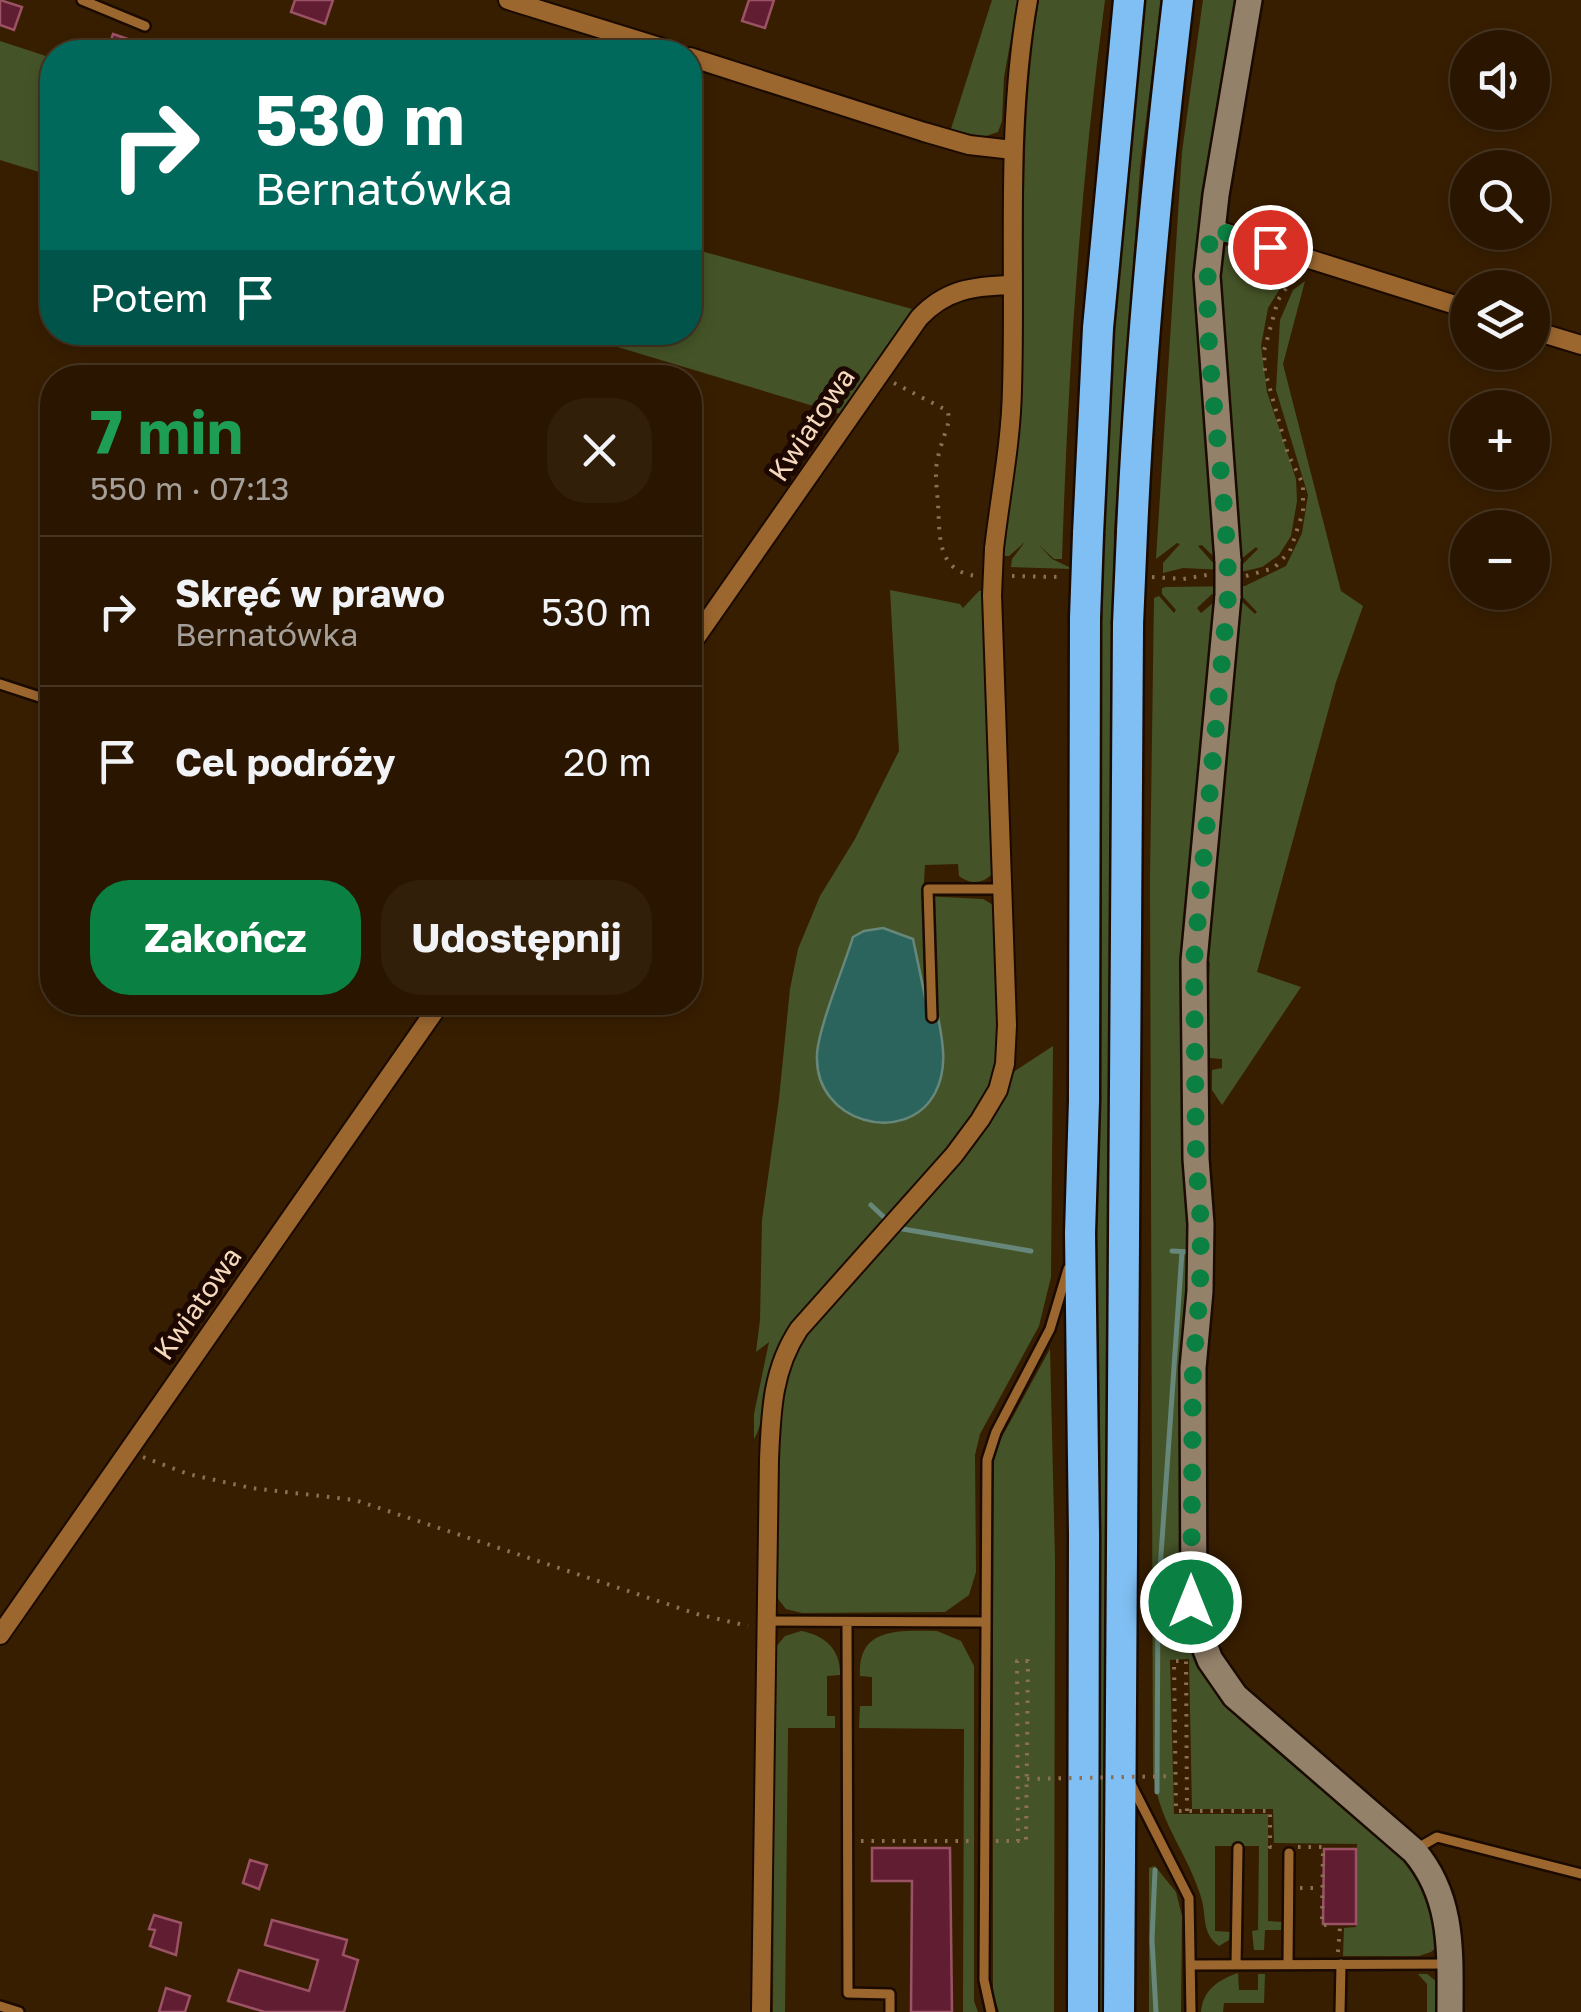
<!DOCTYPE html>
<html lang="pl">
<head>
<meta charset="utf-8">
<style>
  body { margin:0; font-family:"Golos Text",sans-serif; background:#321f0a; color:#f1f3f6; height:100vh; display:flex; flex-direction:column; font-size:38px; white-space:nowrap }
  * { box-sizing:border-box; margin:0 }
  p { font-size:32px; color:#a59f99 }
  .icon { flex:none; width:55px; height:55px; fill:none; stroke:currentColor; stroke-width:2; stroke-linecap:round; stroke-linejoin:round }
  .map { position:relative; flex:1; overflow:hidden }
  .drawer { position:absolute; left:40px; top:365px; width:662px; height:650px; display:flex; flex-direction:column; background:#2a1600; border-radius:40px; box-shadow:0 5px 15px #0003,0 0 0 2px #463522 }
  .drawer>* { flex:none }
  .banner { position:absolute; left:40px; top:40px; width:662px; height:305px; border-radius:40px; box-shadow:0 5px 15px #0003,0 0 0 2px #463522; background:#00695c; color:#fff; overflow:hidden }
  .controls { position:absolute; left:1450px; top:30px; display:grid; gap:20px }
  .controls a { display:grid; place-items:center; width:100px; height:100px; border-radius:50%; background:#2a1600; box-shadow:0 5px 15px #0003,0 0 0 2px #463522; font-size:50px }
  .pin { position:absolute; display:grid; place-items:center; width:85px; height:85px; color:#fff; margin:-42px; border:5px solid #fff; border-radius:50%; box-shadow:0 2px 10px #0007 }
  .me { position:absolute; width:110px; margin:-55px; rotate:0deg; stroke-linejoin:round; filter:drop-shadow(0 0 8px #0008) }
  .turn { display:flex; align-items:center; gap:35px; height:210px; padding:0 50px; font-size:45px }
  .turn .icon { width:130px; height:130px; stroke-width:2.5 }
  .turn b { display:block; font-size:70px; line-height:85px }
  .then { display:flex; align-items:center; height:95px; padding:0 50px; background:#0003; gap:20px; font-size:38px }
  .round { display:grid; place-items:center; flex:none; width:105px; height:105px; border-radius:40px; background:#321f0a }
  .headline { display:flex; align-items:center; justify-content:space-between; height:170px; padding:0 50px }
  h1 { font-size:60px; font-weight:700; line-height:75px; color:#1e9e55 }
  .cta { display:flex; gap:20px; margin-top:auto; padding:20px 50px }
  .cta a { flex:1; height:115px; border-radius:40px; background:#0b8043; color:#fff; font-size:40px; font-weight:700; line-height:115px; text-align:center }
  .cta a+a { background:#321f0a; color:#f1f3f6 }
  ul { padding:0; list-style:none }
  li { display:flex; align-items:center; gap:30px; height:150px; padding:0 50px; border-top:2px solid #463522 }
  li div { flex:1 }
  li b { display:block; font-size:38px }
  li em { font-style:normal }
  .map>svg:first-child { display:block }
  .green { fill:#455428 }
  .water { fill:#2a645d; stroke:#67877a; stroke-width:2.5 }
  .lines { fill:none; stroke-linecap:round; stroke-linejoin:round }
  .stream { stroke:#67877a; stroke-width:5 }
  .building { fill:#611e33; stroke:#9b5265; stroke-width:2.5 }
  .lane-casing { stroke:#1a0a00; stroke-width:14 }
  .street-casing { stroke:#1a0a00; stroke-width:22 }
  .secondary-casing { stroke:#1a0a00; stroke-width:30 }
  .highway-casing { stroke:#1a0a00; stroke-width:35 }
  .path { stroke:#8c7053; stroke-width:4; stroke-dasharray:2.5 8; stroke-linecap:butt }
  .lane { stroke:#9c672f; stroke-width:9 }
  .street { stroke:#9c672f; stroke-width:18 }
  .secondary { stroke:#94816a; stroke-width:25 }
  .highway { stroke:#80bff3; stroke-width:30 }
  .street-bridge-casing { stroke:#1a0a00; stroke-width:22; stroke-linecap:butt }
  .secondary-bridge-casing { stroke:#1a0a00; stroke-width:30; stroke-linecap:butt }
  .highway-bridge-casing { stroke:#1a0a00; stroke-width:35; stroke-linecap:butt }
  .path-bridge { stroke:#8c7053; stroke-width:4; stroke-dasharray:2.5 8; stroke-linecap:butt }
  .street-bridge { stroke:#9c672f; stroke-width:18 }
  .secondary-bridge { stroke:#94816a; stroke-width:25 }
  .highway-bridge { stroke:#80bff3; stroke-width:30 }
  .route { stroke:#0b8043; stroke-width:18; stroke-dasharray:0 32.4 }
  .labels { text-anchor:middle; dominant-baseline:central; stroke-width:10; stroke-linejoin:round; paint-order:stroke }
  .street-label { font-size:28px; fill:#f6d8bd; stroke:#1c0800 }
</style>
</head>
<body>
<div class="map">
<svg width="1581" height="2012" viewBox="0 0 1581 2012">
  <rect width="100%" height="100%" fill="#381e00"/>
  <path class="green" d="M992 0H1018L1004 77 1002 121 998 132 983 137 951 129Z
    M1039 0H1105C1080 186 1068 372 1062 559H1054L1038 544 1052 559 1073 569 1011 567 1012 559 1025 542 1009 556H1002C1006 508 1018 460 1021 412 1028 274 1016 137 1039 0Z
    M1146 0H1161L1140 168 1114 530 1107 1231V2012H1095L1092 1234 1097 666 1108 392 1126 165Z
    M1203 0H1239L1196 296 1200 378 1215 480 1217 560 1202 545 1198 546 1214 564 1242 565 1258 549 1256 547 1240 560 1215 311 1222 248 1234 242 1292 260 1294 266 1268 308 1261 346 1267 392 1296 479 1297 501 1291 536 1279 555 1262 567 1245 571 1183 568 1163 573V563L1180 544 1177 543 1156 559 1182 152Z
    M0 41 52 58V176L0 160Z
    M690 248 912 309 840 414 571 333 690 332Z
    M1305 281 1283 364 1341 591 1363 606 1336 682 1257 972 1301 987 1222 1105 1212 1090V1070L1222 1068V1059L1210 1058 1204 1052 1210 963 1201 942 1209 847 1231 713 1238 598 1255 614 1257 612 1241 595 1212 594 1197 608 1201 613 1219 598 1207 740 1190 866 1185 992 1198 1656 1409 1860 1424 1880 1439 1945 1431 1952 1419 1956H1343L1344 1928 1356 1927 1357 1844 1274 1843 1273 1809H1192L1189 1659 1170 1660 1174 1814H1268V1921L1282 1922 1281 1930H1265L1264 1950H1254L1252 1931 1258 1930 1259 1846H1215V1931L1230 1932 1229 1940 1219 1946C1201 1933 1207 1916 1201 1897 1187 1851 1159 1824 1153 1772L1150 879 1154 598 1159 596 1174 613 1176 610 1162 594V588L1166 587 1245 586 1286 566 1302 533 1308 495 1276 390 1280 320 1293 290Z
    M890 590 960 604 963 608 979 591 985 590 990 747 987 763 995 871C985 883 972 886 959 876L958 864 925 865 923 896 983 899 995 906 1001 1042 995 1080 977 1116 797 1321C784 1339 773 1356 768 1378 763 1399 765 1420 754 1439V1414L769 1342 756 1352 760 1320 762 1220 779 1099 790 989 798 949 820 896 855 839 899 751Z
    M1053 1046 1051 1277 1039 1326 980 1434 975 1455 976 1572 969 1595 945 1612 802 1613 786 1609 775 1595 779 1424 785 1370 810 1327 993 1118 1012 1073Z
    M1050 1349 1055 1561 1054 2012H999L993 1993V1461L998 1444Z
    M801 1631C825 1635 841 1650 840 1675L827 1676V1716H835V1728H788L785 2012H773L775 1648 785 1636Z
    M937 1631 961 1641 974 1666V2001L978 2012H963L964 1729 859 1728 860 1706H872V1677L860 1676C857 1626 901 1631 937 1631Z
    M1155 1866 1176 1892 1182 1916 1181 2012H1149V1868Z
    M1238 1973 1239 1990H1258V1974H1265L1264 2003H1224L1223 2012H1201C1203 1990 1218 1980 1238 1973Z
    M1418 1974H1427L1441 1985 1445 2012H1427V1984Z"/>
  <path class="water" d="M883 928 913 939 929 1016 938 1017C943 1042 948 1069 935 1093 906 1147 814 1123 817 1055 818 1028 844 967 853 937L864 931Z"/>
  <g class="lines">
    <path class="stream" d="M871 1205 888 1221
      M897 1228 1031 1251
      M1172 1251 1190 1252
      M1157 1792 1158 1598 1182 1252
      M1155 1870 1152 1940 1156 2012"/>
  </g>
  <path class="building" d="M0 0 22 7 14 30 0 25Z
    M295 0H333L325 24 291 12Z
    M749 0H774L765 28 742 21Z
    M113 34 160 50V52H107Z
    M872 1848H950L952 2012H911L912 1881H872Z
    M1324 1849H1356V1924H1323Z
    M250 1860 267 1865 259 1889 243 1883Z
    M154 1915 181 1923 176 1955 150 1946 155 1930 149 1929Z
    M272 1920 347 1940 343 1955 358 1960 344 2012H265L228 2001 239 1970 309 1991 318 1960 265 1945Z
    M166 1988 190 1996 185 2012H159Z"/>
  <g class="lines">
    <g class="lane-casing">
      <path id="lane" d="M82 0 145 26
        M0 684 52 701
        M932 1017 928 889H1002
        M767 1621 984 1622
        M847 1622 848 1993 890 1994V2012
        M1131 1784 1189 1898 1191 2012
        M1416 1849 1437 1837 1581 1874
        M1288 1964 1289 1853
        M1192 1965 1449 1964
        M1236 1965 1238 1848
        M0 2006 19 2012
        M991 2012 984 1980 987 1460 996 1432 1050 1329 1068 1269
        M1340 2012 1341 1964"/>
    </g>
    <g class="street-casing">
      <path id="street" d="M508 0 676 52
        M690 57 924 132 969 145 1013 150
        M1211 228 1468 309
        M1532 330 1581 345
        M994 549C1000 496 1011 443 1012 389 1016 259 1005 129 1028 0
        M690 646 919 318C946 289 974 286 1012 285
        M0 1635 441 1002
        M761 2012 769 1460C771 1412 772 1370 799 1329L954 1155 980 1120 998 1090 1005 1064 1007 1025 992 595"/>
    </g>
    <g class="secondary-casing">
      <path id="secondary" d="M1228 561 1207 276 1216 195 1249 0
        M1228 596 1194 961 1196 1159 1201 1224 1200 1291 1193 1368 1194 1619 1210 1660 1235 1696 1414 1851C1454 1898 1450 1953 1450 2012"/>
    </g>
    <g class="highway-casing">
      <path id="highway" d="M1132 532C1140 354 1157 177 1178 0
        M1088 534 1098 328 1129 0
        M1083 2012 1084 1535 1080 1233 1084 1101 1085 618
        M1119 2012 1128 624"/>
    </g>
    <path class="path" d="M894 383 948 411 949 420C946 432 941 444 938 457 934 473 937 488 938 504 940 535 936 572 977 576
      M1012 576 1062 577
      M1246 576 1274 568 1290 551 1303 512V484L1288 454 1265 371 1264 351 1278 300 1298 271
      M1152 577 1183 579 1207 575
      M143 1457 188 1474 251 1488 355 1500 697 1614 748 1626
      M1187 1811 1186 1661H1174L1176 1811H1270V1847H1279
      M861 1841H972
      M996 1841H1026L1028 1661H1017L1018 1841
      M1298 1847H1323L1322 1925H1332
      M1300 1888H1320
      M1338 1952 1340 1927"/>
    <use href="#lane" class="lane"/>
    <use href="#street" class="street"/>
    <use href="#secondary" class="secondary"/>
    <use href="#highway" class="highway"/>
    <g class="street-bridge-casing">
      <path id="street-bridge" d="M992 595 994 549"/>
    </g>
    <g class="secondary-bridge-casing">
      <path id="secondary-bridge" d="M1228 596V561"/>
    </g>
    <g class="highway-bridge-casing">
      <path id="highway-bridge" d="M1085 618 1088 534
        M1128 624 1132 532"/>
    </g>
    <path class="path-bridge" d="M1027 1779 1174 1776"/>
    <use href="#street-bridge" class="street-bridge"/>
    <use href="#secondary-bridge" class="secondary-bridge"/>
    <use href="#highway-bridge" class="highway-bridge"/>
  </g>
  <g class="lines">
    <path class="route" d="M1191 1602 1193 1368 1200 1291 1201 1224 1196 1159 1194 961 1228 596C1229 473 1197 350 1211 228L1270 247"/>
  </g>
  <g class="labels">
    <g class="street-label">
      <text transform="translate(811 424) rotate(-56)">Kwiatowa</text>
      <text transform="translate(197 1303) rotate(-55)">Kwiatowa</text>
    </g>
  </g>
</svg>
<div class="controls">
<a><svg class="icon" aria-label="sound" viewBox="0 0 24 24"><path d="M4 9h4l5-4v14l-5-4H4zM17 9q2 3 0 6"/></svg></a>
<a><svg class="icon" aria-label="search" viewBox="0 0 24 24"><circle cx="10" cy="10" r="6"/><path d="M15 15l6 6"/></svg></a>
<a><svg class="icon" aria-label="layers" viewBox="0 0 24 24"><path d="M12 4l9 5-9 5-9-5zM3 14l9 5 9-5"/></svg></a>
<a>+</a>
<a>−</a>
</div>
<div class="pin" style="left:1270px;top:247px;background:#d93025"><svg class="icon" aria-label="arrive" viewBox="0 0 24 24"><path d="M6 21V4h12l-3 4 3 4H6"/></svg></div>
<svg class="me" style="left:1191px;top:1602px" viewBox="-20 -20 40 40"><circle r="17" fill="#0b8043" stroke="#fff" stroke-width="3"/><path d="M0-11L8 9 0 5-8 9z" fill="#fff"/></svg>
<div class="banner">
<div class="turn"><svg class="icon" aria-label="right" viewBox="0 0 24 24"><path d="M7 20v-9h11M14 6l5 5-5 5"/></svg><div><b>530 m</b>Bernatówka</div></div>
<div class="then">Potem<svg class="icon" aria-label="arrive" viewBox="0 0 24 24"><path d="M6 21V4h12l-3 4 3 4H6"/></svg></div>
</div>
<section class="drawer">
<div class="headline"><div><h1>7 min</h1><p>550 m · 07:13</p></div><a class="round"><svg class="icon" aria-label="close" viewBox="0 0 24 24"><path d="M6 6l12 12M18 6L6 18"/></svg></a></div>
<ul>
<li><svg class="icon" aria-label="right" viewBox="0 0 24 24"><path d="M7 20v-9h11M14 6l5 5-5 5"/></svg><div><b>Skręć w prawo</b><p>Bernatówka</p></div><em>530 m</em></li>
<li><svg class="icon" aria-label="arrive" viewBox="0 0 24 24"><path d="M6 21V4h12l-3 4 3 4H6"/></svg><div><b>Cel podróży</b></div><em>20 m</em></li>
</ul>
<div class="cta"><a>Zakończ</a><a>Udostępnij</a></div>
</section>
</div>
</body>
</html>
